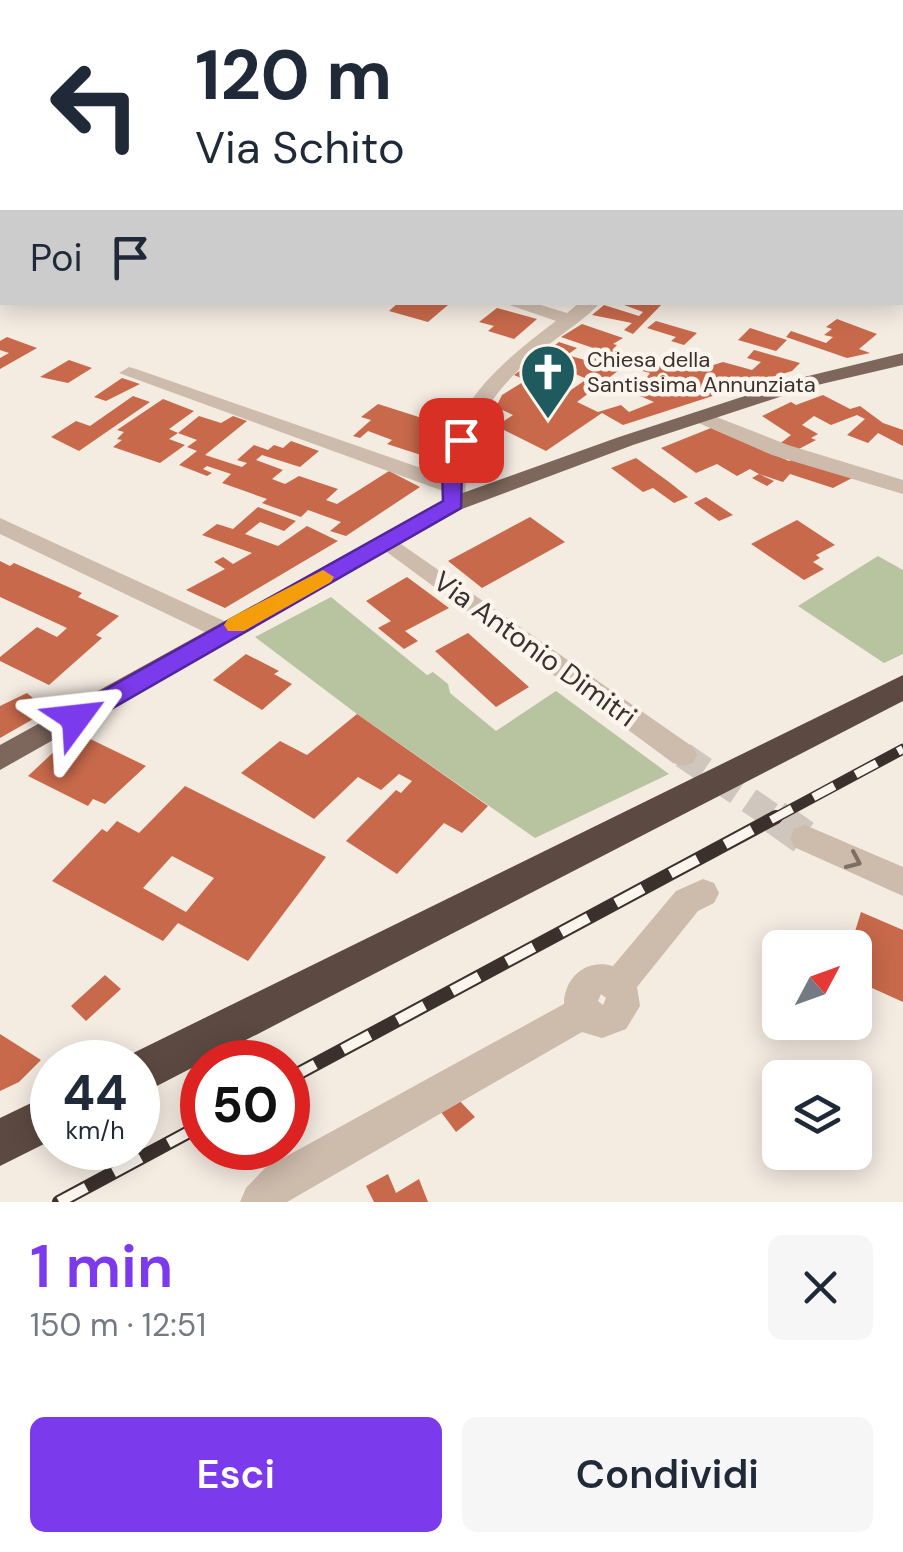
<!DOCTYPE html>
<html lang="it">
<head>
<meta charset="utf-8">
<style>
  body { margin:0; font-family:"DM Sans",sans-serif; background:#f6f6f7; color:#1f2937; height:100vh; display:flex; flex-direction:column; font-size:38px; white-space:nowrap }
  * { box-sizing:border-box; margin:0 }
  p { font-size:32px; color:#747a83 }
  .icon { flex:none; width:55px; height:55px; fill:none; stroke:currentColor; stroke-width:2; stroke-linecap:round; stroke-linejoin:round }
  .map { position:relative; height:1202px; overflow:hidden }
  .sheet { display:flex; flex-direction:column; background:#fff; flex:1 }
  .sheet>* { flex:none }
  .top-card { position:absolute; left:0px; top:0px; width:905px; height:305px; box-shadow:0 5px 25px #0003; background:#fff; color:#1f2937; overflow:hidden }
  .needle { width:65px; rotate:49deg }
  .tools { position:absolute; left:762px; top:930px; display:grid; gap:20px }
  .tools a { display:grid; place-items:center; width:110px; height:110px; border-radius:15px; background:#fff; box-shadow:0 5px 25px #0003; font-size:50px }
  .speed { position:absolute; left:30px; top:1040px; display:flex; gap:20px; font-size:50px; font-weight:700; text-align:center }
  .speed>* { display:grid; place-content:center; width:130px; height:130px; border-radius:50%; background:#fff; box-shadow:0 5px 25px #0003; line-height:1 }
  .speed small { font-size:25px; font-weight:400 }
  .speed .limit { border:15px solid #d22; background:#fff; color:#111 }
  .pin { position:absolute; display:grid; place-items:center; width:85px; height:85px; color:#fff; margin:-42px; border-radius:20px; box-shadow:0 5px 15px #0006 }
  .me { position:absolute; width:110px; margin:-55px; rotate:60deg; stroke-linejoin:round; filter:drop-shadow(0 0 8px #0008) }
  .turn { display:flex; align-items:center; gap:35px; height:210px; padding:0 30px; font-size:45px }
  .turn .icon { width:130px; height:130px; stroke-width:2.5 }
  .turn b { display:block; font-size:70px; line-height:85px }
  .then { display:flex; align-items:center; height:95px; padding:0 30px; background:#0003; gap:20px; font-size:38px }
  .round { display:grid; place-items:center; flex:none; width:105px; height:105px; border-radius:15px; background:#f6f6f7 }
  .summary { display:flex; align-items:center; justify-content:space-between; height:170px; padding:0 30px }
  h1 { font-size:60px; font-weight:600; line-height:75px; color:#7c3aed }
  .primary-button { display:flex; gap:20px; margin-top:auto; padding:20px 30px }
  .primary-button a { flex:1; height:115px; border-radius:15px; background:#7c3aed; color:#fff; font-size:40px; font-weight:600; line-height:115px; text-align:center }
  .primary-button a+a { background:#f6f6f7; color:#1f2937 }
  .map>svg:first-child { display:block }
  .green { fill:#b8c4a0 }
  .building { fill:#c8694b; fill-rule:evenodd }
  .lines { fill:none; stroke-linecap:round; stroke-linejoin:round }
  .minor-tunnel-far1 { stroke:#cfc6bd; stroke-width:26; stroke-dasharray:26 14; stroke-linecap:butt }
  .minor-tunnel { stroke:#cfc6bd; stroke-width:35; stroke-dasharray:35 18; stroke-linecap:butt }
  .minor { fill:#cdbbac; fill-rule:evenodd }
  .major { fill:#7d675c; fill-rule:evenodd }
  .highway { fill:#5c4a42; fill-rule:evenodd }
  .rail-far1-casing { stroke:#3b302b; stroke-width:11 }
  .rail-casing { stroke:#3b302b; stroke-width:14 }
  .rail-far1 { stroke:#fbf5ee; stroke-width:8; stroke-dasharray:24; stroke-linecap:butt }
  .rail { stroke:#fbf5ee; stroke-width:10; stroke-dasharray:31; stroke-linecap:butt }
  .oneway { stroke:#7d6f65 }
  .route { fill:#7c3aed; stroke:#51269a; stroke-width:2.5 }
  .slow { fill:#f59e0b }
  .labels { text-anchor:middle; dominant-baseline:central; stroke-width:9; stroke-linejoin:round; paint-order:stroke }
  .far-poi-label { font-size:22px; fill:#3b302b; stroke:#fbf5ee; text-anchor:start }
  .street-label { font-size:28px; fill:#3b302b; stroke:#fbf5ee }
</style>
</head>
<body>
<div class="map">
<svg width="903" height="1202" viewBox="0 0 903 1202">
  <rect width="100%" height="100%" fill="#f4ebe1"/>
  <path class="green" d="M878 556 903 570V654L884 663 798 606Z
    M331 597 427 675 433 672 448 684 450 693 496 731 556 691 669 774 535 838 357 714 255 637Z"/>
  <path class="building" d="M399 302H438L448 305 428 322 389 311Z
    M616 302H664L633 334 624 330 632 323 592 315 604 305 639 316 643 312Z
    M497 308 537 319 514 339 488 331 494 326 479 322Z
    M837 319 877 334 859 349 870 353 847 358 786 337 791 331 826 343 833 337 824 335 832 329 826 327Z
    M656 321 697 333 684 345 671 341 676 337 647 328Z
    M582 324 623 338 613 344 617 345 612 350 635 358 577 402 598 412 621 405 629 412 654 402 626 390 635 383 654 386 643 383 650 373 635 369 645 360 663 367 675 358 707 367 723 362 752 370 761 362 747 358 754 350 800 363 792 371 732 389 710 382 722 393 623 425 602 413 546 451 496 426 513 415 496 407 502 395 523 382 562 396 587 379 538 358 559 342 577 348 567 355 585 360 599 350 561 337Z
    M750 328 787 340 776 351 738 340Z
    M7 337 37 348 0 369V358L9 353 0 350V341Z
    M69 360 92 368 68 383 40 377Z
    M529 364 548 368 565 376 547 389 514 375Z
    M122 378 140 384 106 401 94 397Z
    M823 395 850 409 860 406 883 423 903 430V446L878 433 868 443 847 435 865 419 857 415 831 425 814 416 802 425 818 434 811 438 816 440 795 451 778 445 791 435 762 416 791 402 796 405Z
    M133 396 150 402 79 451 51 437 76 421 90 426Z
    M163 399 194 411 169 429 178 433 169 439 185 445 160 463 113 447 122 440 117 439 124 432 117 430Z
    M378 404 444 425 421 455 387 444 392 440 368 431 360 438 353 436 371 420 361 417Z
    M199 416 221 423 233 416 247 421 205 455 242 467 247 463 237 460 254 445 268 450 274 445 283 448 291 441 319 451 300 467 262 455 256 460 283 470 272 479 285 484 299 476 338 489 326 500 337 504 389 471 420 487 346 536 330 531 341 522 308 510 301 517 262 503 267 499 222 483 231 474 207 466 203 469 212 473 207 476 179 465 197 451 187 447 197 440 178 433Z
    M711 428 789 461 795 458 854 477 833 488 790 474 783 482 759 474 774 481 767 486 752 478 759 474 750 469 737 476 717 464 696 473 661 448Z
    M636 458 669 482 688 497 674 503 653 488 643 492 611 468Z
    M706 497 733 515 719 521 694 503Z
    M258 507 296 521 284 531 260 522 245 534 278 546 307 526 338 541 225 608 186 590 225 569 214 562 223 557 233 564 252 553 202 535 217 524 233 529Z
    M530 517 565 542 482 588 448 561Z
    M797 520 835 545 816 555 820 558 813 562 824 569 804 580 751 544Z
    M0 561 10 566 14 563 82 593 78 597 119 616 96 635 102 638 49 685 0 661V657L37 627 57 637 67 628 0 597Z
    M407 577 449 608 405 631 418 641 404 649 378 628 391 621 366 601Z
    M468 633 529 687 496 707 435 651Z
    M246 654 279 671 274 674 292 684 262 710 213 680Z
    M27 693 34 699 22 706 35 718 0 738V706Z
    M357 714 488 806 462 833 444 823 397 874 346 841 396 790 401 793 412 781 399 774 381 790 358 777 314 819 241 773 280 741 307 755Z
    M82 735 146 766 105 804 93 799 88 806 28 776 59 747 64 749Z
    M185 786 326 857 248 961 178 923 163 941 52 881 102 829 107 832 117 821 139 833ZM172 856 214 878 186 912 143 888Z
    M861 912 903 930V1002L861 983 868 965 855 959 857 940 853 938Z
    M105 975 121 989 86 1021 71 1006Z
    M0 1034 41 1060 19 1082 0 1091Z
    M457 1098 475 1117 456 1132 441 1112Z
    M388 1174 396 1193 419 1179 428 1202H374L366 1186Z"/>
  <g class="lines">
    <path class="minor-tunnel-far1" d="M683 755 778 820"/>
    <path class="minor-tunnel" d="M775 817 805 838"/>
    <path class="minor" d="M704 0H729L730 2H707Z
      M902 26H903V32H902Z
      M902 45H903V51H902Z
      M2 118V126L0 127V119Z
      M501 302H531L567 313 580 302H601C586 318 569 329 552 342 492 388 468 422 465 499L454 506 446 504 443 491 119 373 129 367 136 369 444 476C448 405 503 361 556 321Z
      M701 411 788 445 903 480V494L772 455 694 421 691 417 694 413Z
      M0 518 233 625 237 631 233 637H215L0 534Z
      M388 535 693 747 697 755 693 763 683 766 673 763 380 547 376 542Z
      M805 825 903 867V896L794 847 790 838 794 829Z
      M703 879 714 883 719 893 714 903 698 911 637 987 640 1006 626 1029 602 1038 582 1032 287 1202H240L246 1188 265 1168 564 1004C564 978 586 958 613 966L676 891ZM601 994 606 998 603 1005 598 1001Z"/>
    <path class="major" d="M903 353V365L813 386 633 445 462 509 0 770V745L446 499 619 437 800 378Z"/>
    <path class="highway" d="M903 675V701L153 1088 138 1094V1062H121L123 1058Z
      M52 1093V1140L0 1166V1118Z"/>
    <g class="rail-far1-casing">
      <path id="rail-far1" d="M771 820 903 749"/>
    </g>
    <g class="rail-casing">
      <path id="rail" d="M288 1079 776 817
        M59 1202 202 1125"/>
    </g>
    <use href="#rail-far1" class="rail-far1"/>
    <use href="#rail" class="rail"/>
  </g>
  <defs><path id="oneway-chevron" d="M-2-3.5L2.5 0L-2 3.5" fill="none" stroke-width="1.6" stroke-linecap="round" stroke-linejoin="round" transform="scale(2.5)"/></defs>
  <use class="oneway" href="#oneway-chevron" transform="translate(854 861) rotate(24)"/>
  <path class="route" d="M461 434 470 440 462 469 461 508 85 724H67L64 718 67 711 443 501 442 469 451 440Z"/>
  <path class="slow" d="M323 570 334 577 331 582 244 631H228L224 625 228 619Z"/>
  <defs>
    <g id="church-pin" transform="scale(2.875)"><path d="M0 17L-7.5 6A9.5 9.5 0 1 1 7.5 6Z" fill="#1f5a5e" stroke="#fbf5ee"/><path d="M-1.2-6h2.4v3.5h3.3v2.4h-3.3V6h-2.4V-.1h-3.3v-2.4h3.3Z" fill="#fff"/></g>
  </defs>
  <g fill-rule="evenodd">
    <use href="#church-pin" x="548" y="372"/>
  </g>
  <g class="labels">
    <g class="far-poi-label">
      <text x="587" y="359">Chiesa della<tspan x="587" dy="25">Santissima Annunziata</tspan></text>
    </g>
    <g class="street-label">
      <text transform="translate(535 649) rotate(36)">Via Antonio Dimitri</text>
    </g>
  </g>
</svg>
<div class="tools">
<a><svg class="needle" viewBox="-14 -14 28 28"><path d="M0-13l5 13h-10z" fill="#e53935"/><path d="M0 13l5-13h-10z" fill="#747a83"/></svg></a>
<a><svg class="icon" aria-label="layers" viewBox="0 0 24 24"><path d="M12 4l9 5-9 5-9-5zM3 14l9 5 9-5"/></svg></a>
</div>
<div class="speed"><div>44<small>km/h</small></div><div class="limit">50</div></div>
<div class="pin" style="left:461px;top:440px;background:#d93025"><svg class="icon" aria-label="arrive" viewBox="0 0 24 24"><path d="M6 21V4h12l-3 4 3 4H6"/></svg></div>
<svg class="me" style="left:76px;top:718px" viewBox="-20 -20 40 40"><path d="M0-17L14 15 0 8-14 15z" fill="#7c3aed" stroke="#fff" stroke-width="4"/></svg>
<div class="top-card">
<div class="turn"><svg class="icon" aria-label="left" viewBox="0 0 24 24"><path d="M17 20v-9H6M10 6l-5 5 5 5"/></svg><div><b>120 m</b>Via Schito</div></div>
<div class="then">Poi<svg class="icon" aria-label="arrive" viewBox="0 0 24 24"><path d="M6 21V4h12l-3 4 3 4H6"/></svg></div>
</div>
</div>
<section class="sheet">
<div class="summary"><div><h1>1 min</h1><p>150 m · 12:51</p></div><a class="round"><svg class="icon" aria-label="close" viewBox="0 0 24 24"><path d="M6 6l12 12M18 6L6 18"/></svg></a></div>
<div class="primary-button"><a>Esci</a><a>Condividi</a></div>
</section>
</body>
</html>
